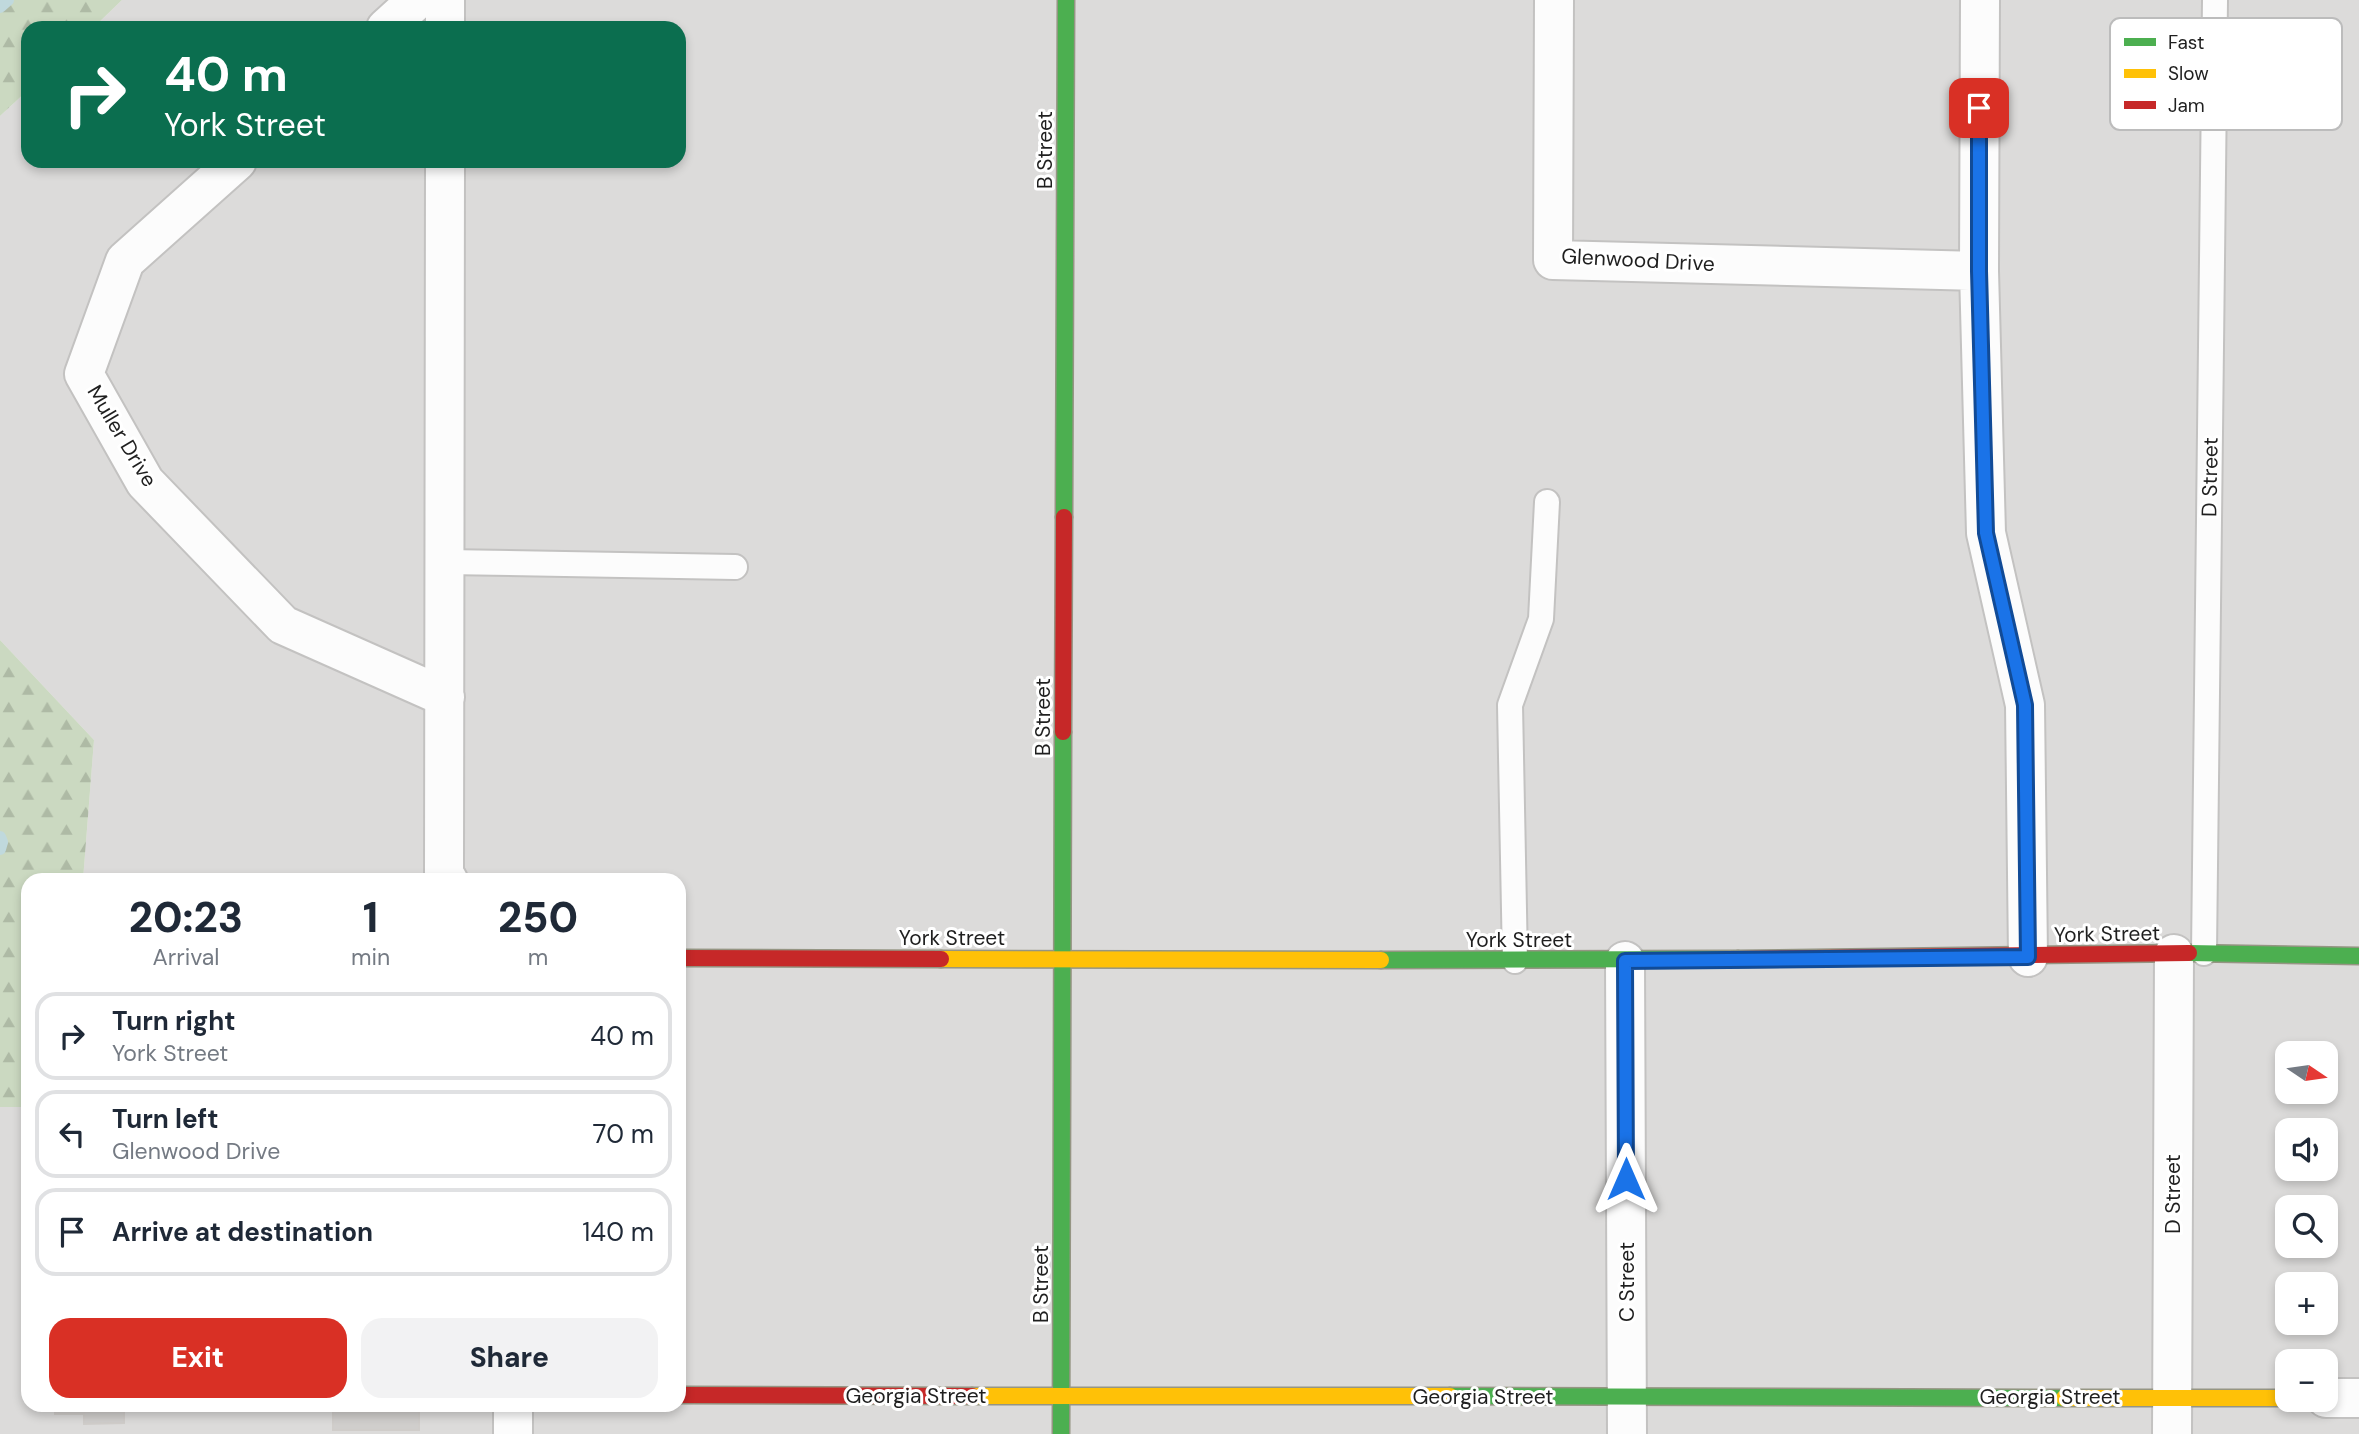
<!DOCTYPE html>
<html lang="en">
<head>
<meta charset="utf-8">
<style>
  body { margin:0; font-family:"DM Sans",sans-serif; background:#f2f2f3; color:#1f2937; height:100vh; display:flex; flex-direction:column; font-size:26px; white-space:nowrap }
  * { box-sizing:border-box; margin:0 }
  p { font-size:23px; color:#747a83 }
  .icon { flex:none; width:38px; height:38px; fill:none; stroke:currentColor; stroke-width:2; stroke-linecap:round; stroke-linejoin:round }
  .map { position:relative; flex:1; overflow:hidden }
  .side { position:absolute; left:21px; top:873px; width:665px; height:539px; display:flex; flex-direction:column; background:#fff; border-radius:21px; box-shadow:0 4px 10px #0003 }
  .side>* { flex:none }
  .guide { position:absolute; left:21px; top:21px; width:665px; height:147px; border-radius:21px; box-shadow:0 4px 10px #0003; background:#0b6e4f; color:#fff; overflow:hidden }
  .needle { width:46px; rotate:103deg }
  .controls { position:absolute; left:2275px; top:1041px; display:grid; gap:14px }
  .controls a { display:grid; place-items:center; width:63px; height:63px; border-radius:14px; background:#fff; box-shadow:0 4px 10px #0003; font-size:35px }
  .pin { position:absolute; display:grid; place-items:center; width:60px; height:60px; color:#fff; margin:-30px; border-radius:14px; box-shadow:0 4px 10px #0006 }
  .me { position:absolute; width:77px; margin:-38px; rotate:0deg; stroke-linejoin:round; filter:drop-shadow(0 0 5px #0008) }
  .turn { display:flex; align-items:center; gap:24px; height:147px; padding:0 28px; font-size:32px }
  .turn .icon { width:91px; height:91px; stroke-width:2.5 }
  .turn b { display:block; font-size:49px; line-height:60px }
  .eta { display:flex; justify-content:space-evenly; align-items:center; height:119px; text-align:center }
  .eta b { font-size:42px; font-weight:800; line-height:49px }
  .action { display:flex; gap:14px; margin-top:auto; padding:14px 28px }
  .action a { flex:1; height:80px; border-radius:21px; background:#d93025; color:#fff; font-size:28px; font-weight:800; line-height:80px; text-align:center }
  .action a+a { background:#f2f2f3; color:#1f2937 }
  ul { padding:0; list-style:none }
  li { display:flex; align-items:center; gap:21px; height:88px; margin:0 14px 10px; padding:0 14px; border:4px solid #e0e1e3; border-radius:21px }
  li div { flex:1 }
  li b { display:block; font-size:26px }
  li em { font-style:normal }
  .map>svg:first-child { display:block }
  .residential { fill:#dcdbda; fill-rule:evenodd }
  .forest { fill:url(#forest-firs) }
  .lines { fill:none; stroke-linecap:round; stroke-linejoin:round }
  .stream { stroke:#c0d9dd; stroke-width:12 }
  .building { fill:#d0cecc; stroke:#d0cdca; stroke-width:2 }
  .lane-casing { stroke:#c3c2c1; stroke-width:28 }
  .street-casing { stroke:#c3c2c1; stroke-width:42 }
  .fast-casing { stroke:#959583; stroke-width:19 }
  .slow-casing { stroke:#959583; stroke-width:19 }
  .jam-casing { stroke:#959583; stroke-width:19 }
  .lane { stroke:#fcfcfc; stroke-width:24 }
  .street { stroke:#fcfcfc; stroke-width:38 }
  .fast { stroke:#4caf50; stroke-width:16 }
  .slow { stroke:#ffc107; stroke-width:16 }
  .jam { stroke:#c62828; stroke-width:16 }
  .route-casing { stroke:#114b97; stroke-width:18 }
  .route { stroke:#1a73e8; stroke-width:12 }
  .labels { text-anchor:middle; dominant-baseline:central; stroke-width:6; stroke-linejoin:round; paint-order:stroke }
  .street-label { font-size:21px; fill:#1f1f1f; stroke:#fff }
  .key { fill:#fff; stroke:#bcbcbc; stroke-width:2 }
  .key-label { font-size:19px; fill:#1f1f1f }
</style>
</head>
<body>
<div class="map">
<svg width="2359" height="1434" viewBox="0 0 2359 1434">
  <defs>
    <pattern id="forest-firs" width="22" height="20" patternUnits="userSpaceOnUse" patternTransform="scale(1.75)"><rect width="22" height="20" fill="#cbd9c1"/><path d="M5 1l3.5 6h-7zM16 11l3.5 6h-7z" fill="#aebaa5"/></pattern>
  </defs>
  <rect width="100%" height="100%" fill="#edebe9"/>
  <path class="residential" d="M122 0H2359V1434H0V1107H28V1405H679V880H83L94 740 0 640V116L28 90V161H679V28H93ZM2287 1054H2326V1092H2287ZM2287 1130H2326V1169H2287ZM2287 1208H2326V1246H2287ZM2287 1284H2326V1323H2287ZM2287 1362H2326V1400H2287Z"/>
  <path class="forest" d="M0 0H122L93 28H28V90L0 116Z
    M0 640 94 740 83 880H28V1107H0Z"/>
  <g class="lines">
    <path class="stream" d="M0 7 8 0
      M0 837 2 842 0 849"/>
  </g>
  <path class="building" d="M55 1405H124V1423L84 1424V1414H55Z
    M333 1405H419V1430H333Z"/>
  <g class="lines">
    <g class="lane-casing">
      <path id="lane" d="M445 562 735 567
        M2204 953 2215 0
        M1515 961 1510 705 1541 619 1547 502"/>
    </g>
    <g class="street-casing">
      <path id="street" d="M1554 0 1553 260 1979 271 1980 0
        M386 28 417 0
        M445 28V0
        M237 161 125 261 84 374 145 482 283 625 445 697
        M445 161 444 874 448 880
        M1979 271 1986 533 2025 705 2028 957
        M1625 961 1627 1434
        M2326 1398H2359
        M513 1434V1405
        M2172 1434 2174 954"/>
    </g>
    <g class="fast-casing">
      <path id="fast" d="M1064 517 1066 0
        M2189 953 2359 956
        M1381 960 1738 959
        M1450 1396 2064 1398
        M1061 1434 1063 732"/>
    </g>
    <g class="slow-casing">
      <path id="slow" d="M941 959 1381 960
        M972 1396H1450
        M2064 1398H2287"/>
    </g>
    <g class="jam-casing">
      <path id="jam" d="M1063 732 1064 517
        M679 958 941 959
        M1738 959 2189 953
        M679 1395 972 1396"/>
    </g>
    <use href="#lane" class="lane"/>
    <use href="#street" class="street"/>
    <use href="#fast" class="fast"/>
    <use href="#slow" class="slow"/>
    <use href="#jam" class="jam"/>
  </g>
  <g class="lines">
    <g class="route-casing">
      <path id="route" d="M1626 1179 1625 961 2028 957 2025 705 1986 533 1979 271V108"/>
    </g>
    <use href="#route" class="route"/>
  </g>
  <g class="labels">
    <g class="street-label">
      <text transform="translate(1045 150) rotate(-90)">B Street</text>
      <text transform="translate(1638 260) rotate(3)">Glenwood Drive</text>
      <text transform="translate(122 436) rotate(59)">Muller Drive</text>
      <text transform="translate(2210 477) rotate(-89)">D Street</text>
      <text transform="translate(1043 717) rotate(-90)">B Street</text>
      <text transform="translate(2107 934) rotate(-1)">York Street</text>
      <text x="952" y="938">York Street</text>
      <text x="1519" y="940">York Street</text>
      <text transform="translate(2173 1194) rotate(-90)">D Street</text>
      <text transform="translate(1627 1282) rotate(-90)">C Street</text>
      <text transform="translate(1041 1284) rotate(-90)">B Street</text>
      <text x="916" y="1396">Georgia Street</text>
      <text x="1483" y="1397">Georgia Street</text>
      <text x="2050" y="1397">Georgia Street</text>
    </g>
  </g>
  <rect x="2110" y="18" width="232" height="112" rx="10" class="key"/>
  <rect x="2124" y="38" width="32" height="8" fill="#4caf50"/>
  <rect x="2124" y="69" width="32" height="9" fill="#ffc107"/>
  <rect x="2124" y="101" width="32" height="8" fill="#c62828"/>
  <g class="key-label">
    <text x="2168" y="49">Fast</text>
    <text x="2168" y="80">Slow</text>
    <text x="2168" y="112">Jam</text>
  </g>
</svg>
<div class="controls">
<a><svg class="needle" viewBox="-14 -14 28 28"><path d="M0-13l5 13h-10z" fill="#e53935"/><path d="M0 13l5-13h-10z" fill="#747a83"/></svg></a>
<a><svg class="icon" aria-label="sound" viewBox="0 0 24 24"><path d="M4 9h4l5-4v14l-5-4H4zM17 9q2 3 0 6"/></svg></a>
<a><svg class="icon" aria-label="search" viewBox="0 0 24 24"><circle cx="10" cy="10" r="6"/><path d="M15 15l6 6"/></svg></a>
<a>+</a>
<a>−</a>
</div>
<div class="pin" style="left:1979px;top:108px;background:#d93025"><svg class="icon" aria-label="arrive" viewBox="0 0 24 24"><path d="M6 21V4h12l-3 4 3 4H6"/></svg></div>
<svg class="me" style="left:1626px;top:1179px" viewBox="-20 -20 40 40"><path d="M0-17L14 15 0 8-14 15z" fill="#1a73e8" stroke="#fff" stroke-width="4"/></svg>
<div class="guide">
<div class="turn"><svg class="icon" aria-label="right" viewBox="0 0 24 24"><path d="M7 20v-9h11M14 6l5 5-5 5"/></svg><div><b>40 m</b>York Street</div></div>
</div>
<section class="side">
<div class="eta">
<div><b>20:23</b><p>Arrival</p></div>
<div><b>1</b><p>min</p></div>
<div><b>250</b><p>m</p></div>
</div>
<ul>
<li><svg class="icon" aria-label="right" viewBox="0 0 24 24"><path d="M7 20v-9h11M14 6l5 5-5 5"/></svg><div><b>Turn right</b><p>York Street</p></div><em>40 m</em></li>
<li><svg class="icon" aria-label="left" viewBox="0 0 24 24"><path d="M17 20v-9H6M10 6l-5 5 5 5"/></svg><div><b>Turn left</b><p>Glenwood Drive</p></div><em>70 m</em></li>
<li><svg class="icon" aria-label="arrive" viewBox="0 0 24 24"><path d="M6 21V4h12l-3 4 3 4H6"/></svg><div><b>Arrive at destination</b></div><em>140 m</em></li>
</ul>
<div class="action"><a>Exit</a><a>Share</a></div>
</section>
</div>
</body>
</html>
